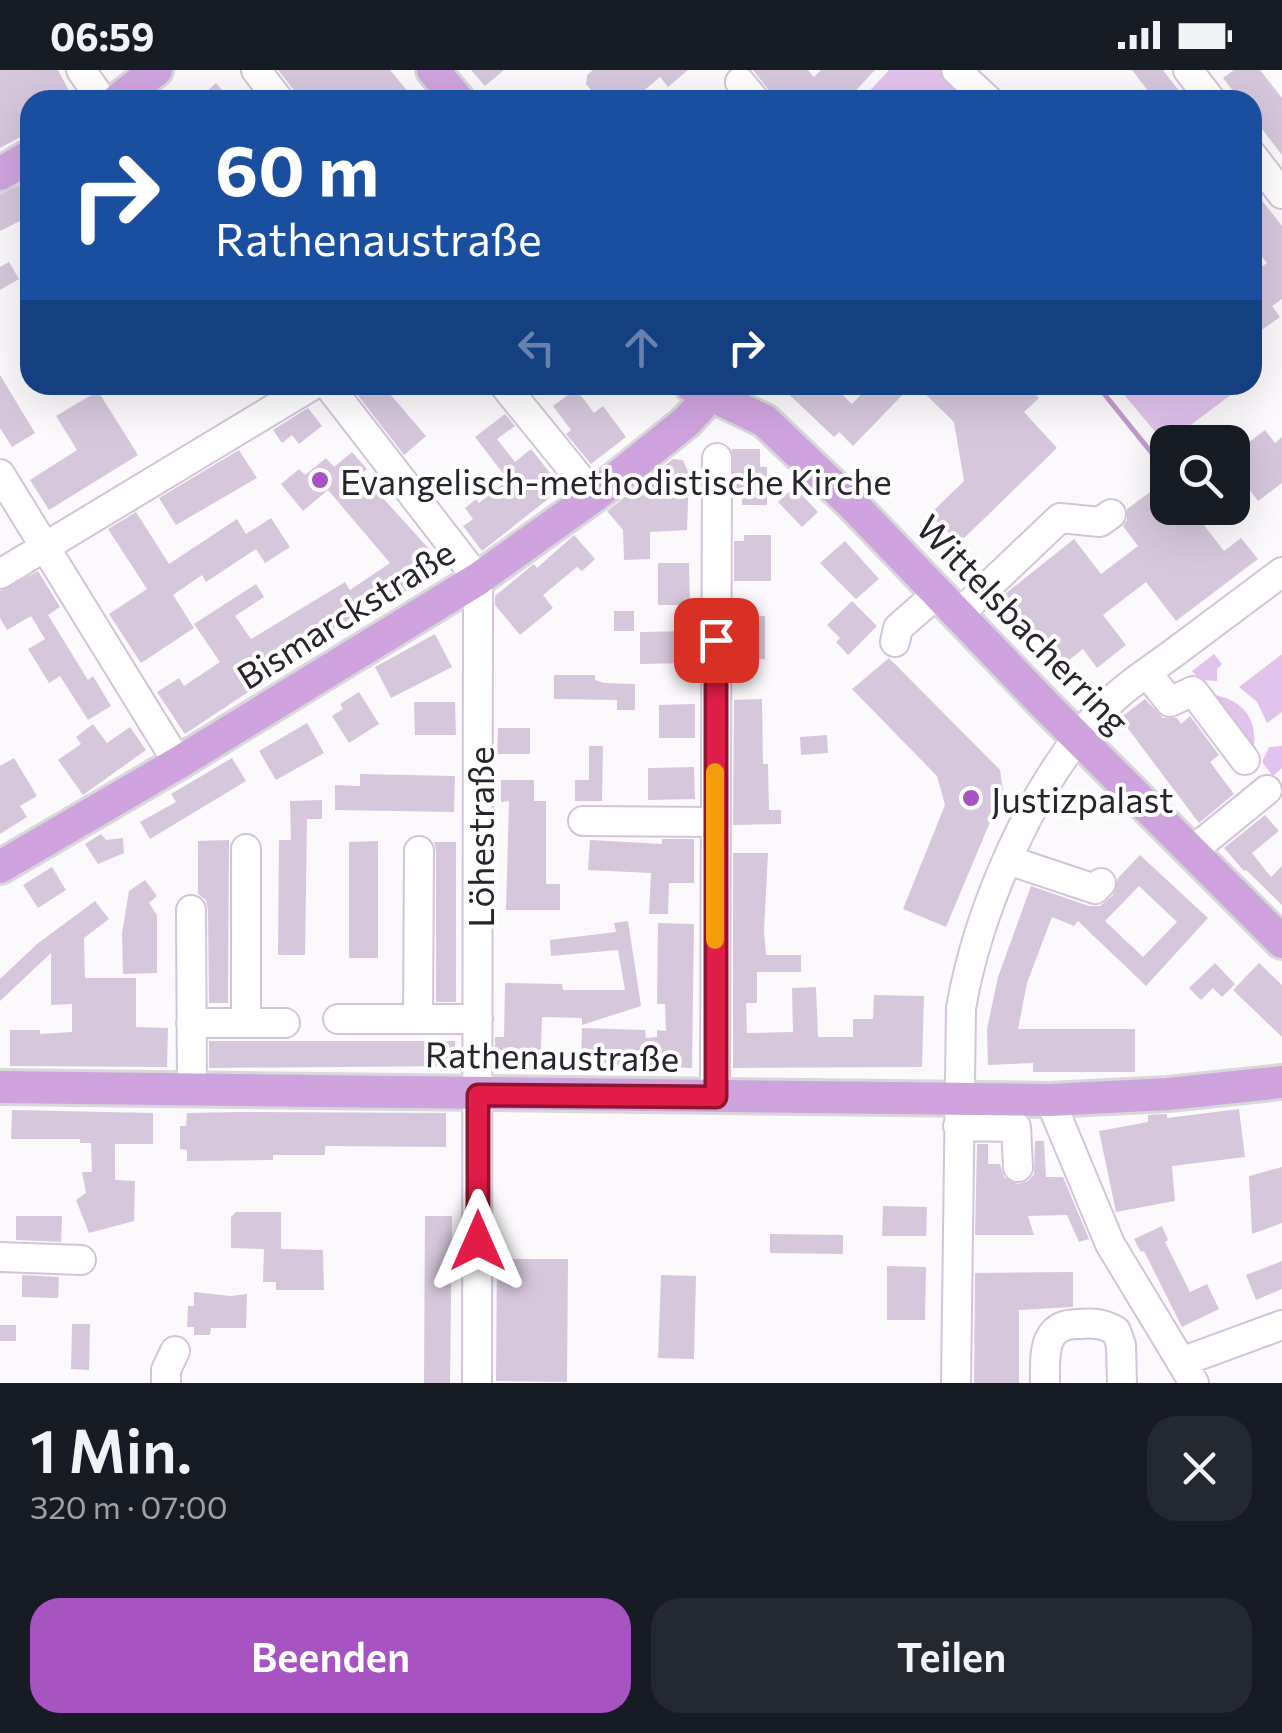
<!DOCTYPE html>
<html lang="de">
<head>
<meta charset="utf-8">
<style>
  body { margin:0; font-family:Commissioner,sans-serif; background:#242831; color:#f1f3f6; height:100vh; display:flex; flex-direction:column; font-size:38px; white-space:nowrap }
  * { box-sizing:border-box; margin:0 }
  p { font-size:32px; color:#9ea1a6 }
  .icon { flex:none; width:55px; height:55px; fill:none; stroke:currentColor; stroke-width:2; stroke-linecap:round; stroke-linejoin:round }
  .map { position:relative; height:1313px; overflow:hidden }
  .sheet { display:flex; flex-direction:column; background:#171b24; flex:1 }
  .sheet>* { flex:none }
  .top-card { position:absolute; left:20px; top:20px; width:1242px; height:305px; border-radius:30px; box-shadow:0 10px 40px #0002; background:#1a4fa0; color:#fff; overflow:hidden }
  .buttons { position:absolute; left:1150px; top:355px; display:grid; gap:20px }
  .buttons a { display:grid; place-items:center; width:100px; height:100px; border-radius:20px; background:#171b24; box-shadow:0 10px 40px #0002; font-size:50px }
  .pin { position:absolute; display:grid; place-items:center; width:85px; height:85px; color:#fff; margin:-42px; border-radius:20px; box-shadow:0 5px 15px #0006 }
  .me { position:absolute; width:110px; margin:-55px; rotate:0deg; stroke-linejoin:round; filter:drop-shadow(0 0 8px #0008) }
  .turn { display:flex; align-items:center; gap:35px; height:210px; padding:0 30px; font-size:45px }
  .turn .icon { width:130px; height:130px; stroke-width:2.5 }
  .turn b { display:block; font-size:70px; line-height:85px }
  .lanes { display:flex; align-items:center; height:95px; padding:0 30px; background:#0003; justify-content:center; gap:50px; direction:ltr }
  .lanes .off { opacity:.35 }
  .round { display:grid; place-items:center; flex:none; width:105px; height:105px; border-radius:30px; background:#242831 }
  .summary { display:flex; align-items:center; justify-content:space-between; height:170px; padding:0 30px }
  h1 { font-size:60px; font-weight:600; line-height:75px }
  .button { display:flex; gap:20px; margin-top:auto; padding:20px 30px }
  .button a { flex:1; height:115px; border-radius:30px; background:#a753c2; color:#fff; font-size:40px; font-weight:600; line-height:115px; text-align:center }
  .button a+a { background:#242831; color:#f1f3f6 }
  .status { display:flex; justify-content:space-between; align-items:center; height:70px; padding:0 50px; background:#171b24; direction:ltr }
  .status svg { height:28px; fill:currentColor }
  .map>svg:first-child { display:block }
  .green { fill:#e2c3ed }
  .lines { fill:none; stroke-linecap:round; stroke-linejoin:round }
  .stream { stroke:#c29dcf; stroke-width:5 }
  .building { fill:#d6c7dc; fill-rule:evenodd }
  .minor-casing { stroke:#d3c4d9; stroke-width:32 }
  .major-casing { stroke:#d8d7d9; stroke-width:38 }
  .minor { stroke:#fff; stroke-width:28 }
  .major { stroke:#cfa4de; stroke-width:32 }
  .route-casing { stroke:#92132f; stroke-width:25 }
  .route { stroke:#e11d48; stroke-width:18 }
  .slow { stroke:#f59e0b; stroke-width:18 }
  .poi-dot { fill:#a753c2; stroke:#fff; stroke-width:4 }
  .labels { text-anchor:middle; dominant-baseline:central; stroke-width:8; stroke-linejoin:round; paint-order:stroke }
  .poi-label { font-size:35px; fill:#29232b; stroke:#fff; text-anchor:start }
  .street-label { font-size:35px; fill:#29232b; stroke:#fff }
</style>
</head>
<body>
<div class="status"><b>06:59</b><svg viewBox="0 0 49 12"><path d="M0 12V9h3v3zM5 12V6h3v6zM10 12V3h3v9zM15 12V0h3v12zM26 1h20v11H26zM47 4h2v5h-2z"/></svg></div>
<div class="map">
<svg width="1282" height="1313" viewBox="0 0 1282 1313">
  <rect width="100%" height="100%" fill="#fcf9fd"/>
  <path class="green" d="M889 0H950L979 30H861Z
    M1116 315H1244L1168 372 1167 376Z
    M1214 584 1222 594 1217 599V611L1200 610 1192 601Z
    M1282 584V642L1267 653 1257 632 1239 617Z
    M1214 625C1244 630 1259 651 1253 681Z
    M1282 676V698L1273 706 1262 692 1269 677Z"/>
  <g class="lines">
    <path class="stream" d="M1097 315 1155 387"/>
  </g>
  <path class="building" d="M0 0H58L74 30H30V62L0 78Z
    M278 0H390L415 30H296L293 19Z
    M471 0H504L485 16Z
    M593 0H688L668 17 660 7 633 30H599L586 14 587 5Z
    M753 0H808L814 7 821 0H875L847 30H772L768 19Z
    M1132 0H1163L1186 30H1155Z
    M1234 0H1260L1282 28V85L1252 46V30H1240L1223 8Z
    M216 13 231 30H197Z
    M20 115 30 136V146L0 161V124Z
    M1252 118 1282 156V229L1272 236 1280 247 1252 267V204L1267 193 1252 175Z
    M9 192 19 209 0 220V197Z
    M0 305 35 363 12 377 0 358Z
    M350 315H400L390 324 426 366 404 385Z
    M779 315H832L852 334 870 315H912L853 376 839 362 834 367Z
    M916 315H1027L1039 328 1024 342 1057 378 959 473 930 444 964 411 954 352Z
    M576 319 594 343 603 336 626 367 591 394 566 364 571 360 553 336Z
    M98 321 138 385 49 440 30 410 77 380 56 346Z
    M308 338 322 356 299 374 292 365 282 373 273 360Z
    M505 344 515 356 497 369 515 392 531 379 562 418 482 481 463 456 473 449 465 438 476 429 479 433 508 410 475 367Z
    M1265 360 1275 373 1282 367V413L1258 431 1246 415 1232 426V385Z
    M732 379H760V397H767V435H742V428L734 429Z
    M239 380 257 408 176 455 159 428Z
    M352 382 367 399 361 404 431 481 436 490 434 504 395 528 384 514 357 531 363 541 321 567 325 574 298 591 295 586 275 598 278 602 185 664 157 622 179 608 184 616 220 592 194 554 256 514 264 527 235 546 251 569 345 512 350 520 390 493 328 420 303 441 281 414 299 399 305 405 326 388 334 397Z
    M673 389 683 390 689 404 687 460 650 462V489L624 490 623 460 607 441Z
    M1168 409V438H1217L1200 450 1224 481 1241 468 1258 489 1176 551 1146 512 1103 545 1126 575 1097 598 1083 579 1060 597 1005 524 1074 469 1101 504 1138 476 1123 456 1127 450V439Z
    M794 417 818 442 802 457 778 432Z
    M136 442 169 494 237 449 246 464 271 448 290 477 265 493 256 479 206 512 202 505 173 525 194 558 141 593 109 544 147 519 108 459Z
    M574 465 595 489 582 501 577 497 543 525 553 538 520 565 495 535V526L534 494 537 498Z
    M744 465H771V511H734V471H744Z
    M845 471 879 509 856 529 820 493Z
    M658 493H689L690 535H658Z
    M38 501 60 537 48 545 88 610 93 606 111 636 88 650 60 606 49 613 28 579 45 569 31 546 7 560 0 548V521Z
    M852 531 877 556 848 585 836 572 840 568 827 555Z
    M614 541H634V561H614Z
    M765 546V589H734V547Z
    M689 561V593L640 594V562Z
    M435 564 452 597 391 628 375 597Z
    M889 588 1000 700 1003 721 946 857 903 839 945 735 937 706 852 619Z
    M554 605H595V610L604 613 635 614V640H617V630L554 629Z
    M359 622 379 654 349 673 332 646 343 639 340 634Z
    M762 629 763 694H768L769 740H781V754L733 755 734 630Z
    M1145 629 1163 648H1177L1181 654 1190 646 1219 685 1210 692 1234 724 1199 753 1120 648Z
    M414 632H455L456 665H415Z
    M695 634V668H659V635Z
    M307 653 324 683 276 710 259 681Z
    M93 654 107 673 130 657 146 680 83 725 58 690 81 674 76 667Z
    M498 658H530V684H497Z
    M827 665 828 683 801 685 800 667Z
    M589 676H603L602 731H575V710H589Z
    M14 688 37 726 20 736 27 747 0 764V696Z
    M232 688 246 711 150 769 140 752 176 732 171 724Z
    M694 697 695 729 648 730V698Z
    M360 704 455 706 454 742 335 740V715L360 716Z
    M501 710H534V731H546V814H560V840H506L509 731 501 732Z
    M322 730V749H307L305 885H278L279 770H291L290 731Z
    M1265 745 1279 761 1252 783 1271 807 1282 796V835L1246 800 1244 801 1224 778Z
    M101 764 106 770 123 768 124 783 98 794 85 774Z
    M662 769H694V813H669L668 844H649L651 803 588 800 590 770 662 774Z
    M229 770 228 933H209L208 840 206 830 198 824V771Z
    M378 771V888H349V772Z
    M434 772H456V932H436V781Z
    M733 783H768L764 861 766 885H801V902H757V933H746L747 963 793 962 792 918 816 917 818 967H853V949H873L874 925 924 926 922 997 733 998Z
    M1140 785 1208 848 1146 916 1078 851 1074 856 1052 847 1027 913 1018 959H1135V1002H1033V993L988 995 987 959 998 907 1031 816 1089 836H1100L1113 825 1118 808ZM1139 816 1177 852 1143 887 1105 851Z
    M52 797 66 820 38 838 23 815Z
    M145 810 157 826 149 833 157 845V903L123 904 122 863 129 821Z
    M95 831 109 849 84 868 85 908H136V957L168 958 167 997 10 996V960H40V964L72 962V934L51 935V883L0 931V909L37 874Z
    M628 851 641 936 582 955V948L542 947 540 999 495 998V967H504L505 913 562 914 563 920H625L618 880 551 886 550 870 616 862 614 853Z
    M658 853 694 854 692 998 581 994 582 958 645 960 646 968 657 967V960L666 961 665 934H657Z
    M1215 893 1235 914 1222 927 1213 918 1201 930 1189 918Z
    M1259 893 1282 915V967L1233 920Z
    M209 971H455V996L209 998Z
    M1239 1039 1245 1087 1172 1096 1175 1131 1116 1142 1099 1061 1148 1052V1045L1167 1044V1048Z
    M12 1040 153 1043V1074H115V1110L135 1111 134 1151 89 1163 76 1130 86 1123 82 1102H92L91 1073H80V1069H11Z
    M241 1042 446 1043V1077L325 1076V1085H273V1090L187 1091V1080L180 1079V1056H186L187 1043Z
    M1035 1071H1044L1046 1107H1063L1089 1169 1079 1172 1067 1145 1028 1146 1034 1165H975L977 1074H988V1094H1000L1004 1107 1018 1114 1028 1111 1034 1104Z
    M1282 1097V1153L1252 1164 1249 1106Z
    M883 1136 927 1137 926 1166H882Z
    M236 1142H281V1179L323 1180 324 1220H276V1212H263L264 1179 231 1178V1147Z
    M16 1146H62L61 1172 16 1170Z
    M425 1146H452L450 1313H424Z
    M1162 1156 1168 1170 1165 1172 1190 1222 1207 1214 1219 1239 1182 1257 1144 1181 1141 1182 1134 1169Z
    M770 1164 843 1165V1184L770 1183Z
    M497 1189H568L567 1312 496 1311Z
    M1282 1191V1219L1256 1230 1246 1205Z
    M887 1196 926 1197 925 1250H887Z
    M1073 1202V1237L1019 1240V1313H974L975 1203Z
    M22 1205 59 1207 58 1228 22 1227Z
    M661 1205 696 1206 694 1289 658 1288Z
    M194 1222 231 1226 247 1224 246 1258H211L210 1265H194V1257H187L188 1236H194Z
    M72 1254H90L89 1300 71 1299Z
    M0 1255H16V1271H0Z"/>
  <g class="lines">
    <g class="minor-casing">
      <path id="minor" d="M81 0 102 30
        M256 0 279 30
        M956 0 988 30
        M1188 0 1211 30
        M740 12 755 30
        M1252 85 1282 124
        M328 315 478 509 477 1313
        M504 315 594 426
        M0 404 178 693
        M0 504 313 315
        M960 543 1060 448 1100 452 1111 444
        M895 572 898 558 939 522
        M1147 603 1170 632 1193 621 1245 690
        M583 751 715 752
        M246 779V953
        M1191 782 1267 720
        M1008 790 1095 819 1101 813
        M191 840 192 1021
        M338 949H478
        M418 949 419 781
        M191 953H285
        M715 1027 717 388
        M1050 1030 1110 1174 1194 1313
        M958 1056 1016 1057 1018 1097
        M0 1187 81 1190
        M1181 1292 1282 1255
        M166 1313V1300L175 1281
        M956 1313 961 938C978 840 1034 708 1105 637 1124 617 1149 601 1171 585 1208 557 1245 530 1282 502
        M1045 1313C1045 1285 1042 1254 1078 1254 1093 1253 1103 1253 1116 1261L1121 1275 1122 1313"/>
    </g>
    <g class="major-casing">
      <path id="major" d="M433 0 458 30
        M118 30 156 0
        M0 104 30 86
        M691 315 765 351 852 434 1044 634 1282 872
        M0 797 178 693 478 509 594 426 686 352 710 326
        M0 1017 1050 1030 1168 1024 1282 1012"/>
    </g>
    <use href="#minor" class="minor"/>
    <use href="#major" class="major"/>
  </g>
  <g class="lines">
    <g class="route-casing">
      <path id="route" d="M478 1171V1025L716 1027V570"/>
    </g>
    <use href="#route" class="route"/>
    <path class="slow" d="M715 870V702"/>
  </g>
  <g class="poi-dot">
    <circle cx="320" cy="410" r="10"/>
    <circle cx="971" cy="728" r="10"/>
  </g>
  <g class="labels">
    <g class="poi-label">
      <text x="340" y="410">Evangelisch-methodistische Kirche</text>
      <text x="991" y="728">Justizpalast</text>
    </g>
    <g class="street-label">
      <text transform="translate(345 543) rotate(-32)">Bismarckstraße</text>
      <text transform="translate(1024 553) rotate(46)">Wittelsbacherring</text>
      <text transform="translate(479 767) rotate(-90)">Löhestraße</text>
      <text transform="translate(552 985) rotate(1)">Rathenaustraße</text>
    </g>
  </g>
</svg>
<div class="buttons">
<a><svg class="icon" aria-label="search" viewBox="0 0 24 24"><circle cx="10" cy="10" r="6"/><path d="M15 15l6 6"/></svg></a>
</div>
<div class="pin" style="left:716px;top:570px;background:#d93025"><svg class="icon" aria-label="arrive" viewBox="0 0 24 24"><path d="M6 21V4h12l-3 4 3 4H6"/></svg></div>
<svg class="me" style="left:478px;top:1171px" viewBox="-20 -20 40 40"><path d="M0-17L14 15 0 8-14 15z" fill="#e11d48" stroke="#fff" stroke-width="4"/></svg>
<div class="top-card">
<div class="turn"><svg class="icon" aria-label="right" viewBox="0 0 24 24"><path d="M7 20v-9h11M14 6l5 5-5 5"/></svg><div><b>60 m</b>Rathenaustraße</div></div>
<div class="lanes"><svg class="icon off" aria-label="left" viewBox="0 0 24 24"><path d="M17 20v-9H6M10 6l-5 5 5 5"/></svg><svg class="icon off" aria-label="ahead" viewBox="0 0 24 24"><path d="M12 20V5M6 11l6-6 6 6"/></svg><svg class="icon" aria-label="right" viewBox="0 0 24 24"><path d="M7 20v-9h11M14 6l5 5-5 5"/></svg></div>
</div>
</div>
<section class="sheet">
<div class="summary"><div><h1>1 Min.</h1><p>320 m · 07:00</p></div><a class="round"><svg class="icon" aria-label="close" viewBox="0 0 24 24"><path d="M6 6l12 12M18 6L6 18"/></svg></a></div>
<div class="button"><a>Beenden</a><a>Teilen</a></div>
</section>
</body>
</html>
